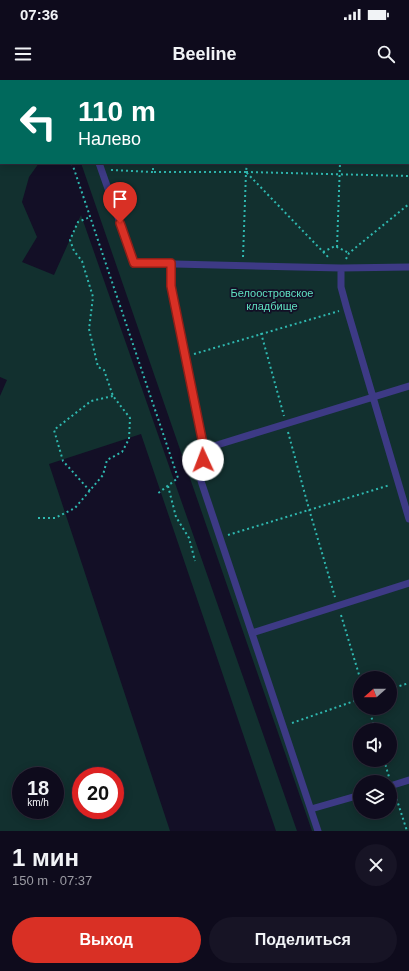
<!DOCTYPE html>
<html lang="ru">
<head>
<meta charset="utf-8">
<style>
  body { margin:0; font-family:Arial,sans-serif; background:#171425; color:#f1f3f6; height:100vh; display:flex; flex-direction:column; font-size:15px; white-space:nowrap }
  * { box-sizing:border-box; margin:0 }
  p { font-size:13px; color:#9b9ba3 }
  .icon { flex:none; width:22px; height:22px; fill:none; stroke:currentColor; stroke-width:2; stroke-linecap:round; stroke-linejoin:round }
  .map { position:relative; height:751px; overflow:hidden }
  .side { display:flex; flex-direction:column; background:#0e0b1c; flex:1 }
  .side>* { flex:none }
  .banner { position:absolute; left:0px; top:0px; width:409px; height:84px; box-shadow:0 2px 10px #0003,0 0 0 1px #2e2b3b; background:#00695c; color:#fff; overflow:hidden }
  .needle { width:26px; rotate:249deg }
  .buttons { position:absolute; left:353px; top:591px; display:grid; gap:8px }
  .buttons a { display:grid; place-items:center; width:44px; height:44px; border-radius:50%; background:#0e0b1c; box-shadow:0 2px 10px #0003,0 0 0 1px #2e2b3b; font-size:20px }
  .speed { position:absolute; left:12px; top:687px; display:flex; gap:8px; font-size:20px; font-weight:700; text-align:center }
  .speed>* { display:grid; place-content:center; width:52px; height:52px; border-radius:50%; background:#0e0b1c; box-shadow:0 2px 10px #0003,0 0 0 1px #2e2b3b; line-height:1 }
  .speed small { font-size:10px; font-weight:400 }
  .speed .limit { border:6px solid #d22; background:#fff; color:#111 }
  .pin { position:absolute; display:grid; place-items:center; width:34px; height:34px; color:#fff; margin:-41px -17px; border-radius:50% 50% 50% 0; rotate:-45deg; box-shadow:0 0 4px #0007 }
  .pin .icon { rotate:45deg }
  .me { position:absolute; width:44px; margin:-22px; rotate:358deg; stroke-linejoin:round; filter:drop-shadow(0 0 3px #0008) }
  .turn { display:flex; align-items:center; gap:14px; height:84px; padding:0 12px; font-size:18px }
  .turn .icon { width:52px; height:52px; stroke-width:2.5 }
  .turn b { display:block; font-size:28px; line-height:34px }
  .round { display:grid; place-items:center; flex:none; width:42px; height:42px; border-radius:21px; background:#171425 }
  .headline { display:flex; align-items:center; justify-content:space-between; height:68px; padding:0 12px }
  h1 { font-size:24px; font-weight:700; line-height:30px }
  .button { display:flex; gap:8px; margin-top:auto; padding:8px 12px }
  .button a { flex:1; height:46px; border-radius:24px; background:#d93025; color:#fff; font-size:16px; font-weight:700; line-height:46px; text-align:center }
  .button a+a { background:#171425; color:#f1f3f6 }
  .status { display:flex; justify-content:space-between; align-items:center; height:28px; padding:0 20px; background:#0e0b1c; direction:ltr }
  .status svg { height:11px; fill:currentColor }
  header { display:flex; justify-content:space-between; align-items:center; height:52px; padding:0 12px; background:#0e0b1c; font-size:18px; font-weight:700 }
  .map>svg:first-child { display:block }
  .green { fill:#12302f; fill-rule:evenodd }
  .lines { fill:none; stroke-linecap:round; stroke-linejoin:round }
  .path { stroke:#2fb8b0; stroke-width:2; stroke-dasharray:2 3; stroke-linecap:butt }
  .lane { stroke:#3d3a85; stroke-width:7 }
  .route-casing { stroke:#8d1f18; stroke-width:10 }
  .route { stroke:#d93025; stroke-width:7 }
  .labels { text-anchor:middle; dominant-baseline:central; stroke-width:3.5; stroke-linejoin:round; paint-order:stroke }
  .park-label { font-size:11px; fill:#5fe0c0; stroke:#130f26 }
</style>
</head>
<body>
<div class="status"><b>07:36</b><svg viewBox="0 0 49 12"><path d="M0 12V9h3v3zM5 12V6h3v6zM10 12V3h3v9zM15 12V0h3v12zM26 1h20v11H26zM47 4h2v5h-2z"/></svg></div>
<header><svg class="icon" aria-label="menu" viewBox="0 0 24 24"><path d="M4 6h16M4 12h16M4 18h16"/></svg>Beeline<svg class="icon" aria-label="search" viewBox="0 0 24 24"><circle cx="10" cy="10" r="6"/><path d="M15 15l6 6"/></svg></header>
<div class="map">
<svg width="409" height="751" viewBox="0 0 409 751">
  <rect width="100%" height="100%" fill="#130f26"/>
  <path class="green" d="M0 0 28 1H1V83H39L29 97 22 122 37 157 22 182 54 195 81 135 297 751H276L141 354 49 384 170 751H0V316L7 300 0 297ZM21 696H55V730H21ZM81 696H115V730H81Z
    M52 0H409V751H312L81 83H408V1ZM360 598H390V628H360ZM360 650H390V680H360ZM360 702H390V732H360Z"/>
  <g class="lines">
    <path class="path" d="M34 0V1
      M95 0 120 1
      M156 0V1
      M248 1V0
      M342 1V0
      M408 7H409
      M72 83 178 398 157 414
      M153 83V92H246L243 177
      M247 83 246 92 330 179
      M111 90 153 92
      M246 92 409 96
      M337 167 340 83
      M323 172 335 166 349 173
      M346 179 349 173 409 124
      M261 253 284 336
      M194 274 339 231
      M288 352 309 429 335 517
      M168 406 176 437 189 458 195 481
      M90 411 63 381 54 350 91 321 113 316
      M38 438H55L75 428 103 395 107 380 122 372 129 359 130 338 113 316 104 290 98 287 89 249 93 217 82 181 74 171 70 160 78 142 90 137
      M228 455 390 405
      M341 535 360 598
      M390 609 409 603
      M369 628 375 650
      M292 643 360 619
      M384 680 389 697
      M395 714 407 751"/>
    <path class="lane" d="M70 0V1
      M99 83 134 183 341 188 409 187
      M171 183V206L204 369 201 401 318 751
      M341 188V207L347 229 409 439
      M204 369 409 306
      M252 553 409 503
      M390 706 409 700
      M311 729 360 715"/>
  </g>
  <g class="lines">
    <g class="route-casing">
      <path id="route" d="M120 143 134 183H171V206L204 369 203 380"/>
    </g>
    <use href="#route" class="route"/>
  </g>
  <g class="labels">
    <g class="park-label">
      <text x="272" y="213">Белоостровское<tspan x="272" dy="13">кладбище</tspan></text>
    </g>
  </g>
</svg>
<div class="buttons">
<a><svg class="needle" viewBox="-14 -14 28 28"><path d="M0-13l5 13h-10z" fill="#e53935"/><path d="M0 13l5-13h-10z" fill="#9b9ba3"/></svg></a>
<a><svg class="icon" aria-label="sound" viewBox="0 0 24 24"><path d="M4 9h4l5-4v14l-5-4H4zM17 9q2 3 0 6"/></svg></a>
<a><svg class="icon" aria-label="layers" viewBox="0 0 24 24"><path d="M12 4l9 5-9 5-9-5zM3 14l9 5 9-5"/></svg></a>
</div>
<div class="speed"><div>18<small>km/h</small></div><div class="limit">20</div></div>
<div class="pin" style="left:120px;top:143px;background:#d93025"><svg class="icon" aria-label="arrive" viewBox="0 0 24 24"><path d="M6 21V4h12l-3 4 3 4H6"/></svg></div>
<svg class="me" style="left:203px;top:380px" viewBox="-20 -20 40 40"><circle r="19" fill="#fff"/><path d="M0-13L10 11 0 6-10 11z" fill="#d93025"/></svg>
<div class="banner">
<div class="turn"><svg class="icon" aria-label="left" viewBox="0 0 24 24"><path d="M17 20v-9H6M10 6l-5 5 5 5"/></svg><div><b>110 m</b>Налево</div></div>
</div>
</div>
<section class="side">
<div class="headline"><div><h1>1 мин</h1><p>150 m · 07:37</p></div><a class="round"><svg class="icon" aria-label="close" viewBox="0 0 24 24"><path d="M6 6l12 12M18 6L6 18"/></svg></a></div>
<div class="button"><a>Выход</a><a>Поделиться</a></div>
</section>
</body>
</html>
